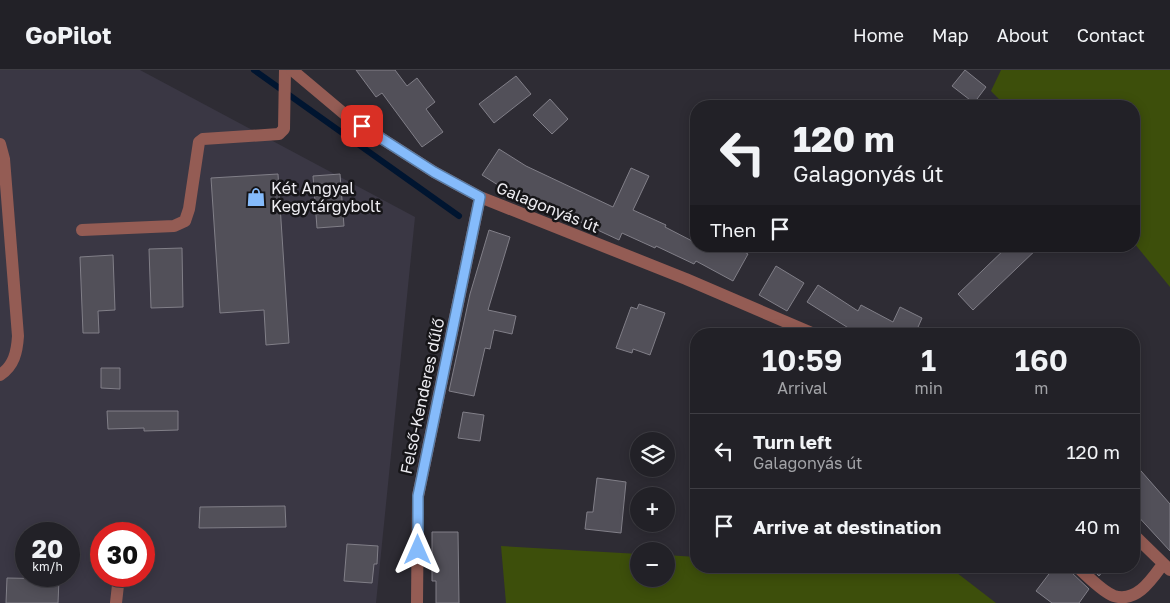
<!DOCTYPE html>
<html lang="en">
<head>
<meta charset="utf-8">
<style>
  body { margin:0; font-family:"Golos Text",sans-serif; background:#2e2e33; color:#f1f3f6; height:100vh; display:flex; flex-direction:column; font-size:19px; white-space:nowrap }
  * { box-sizing:border-box; margin:0 }
  p { font-size:16px; color:#a2a3a7 }
  .icon { flex:none; width:28px; height:28px; fill:none; stroke:currentColor; stroke-width:2; stroke-linecap:round; stroke-linejoin:round }
  .map { position:relative; flex:1; overflow:hidden }
  .sheet { position:absolute; left:690px; top:258px; width:450px; height:245px; display:flex; flex-direction:column; background:#222127; border-radius:20px; box-shadow:0 2px 12px #0003,0 0 0 1px #3f3e44 }
  .sheet>* { flex:none }
  .guide { position:absolute; left:690px; top:30px; width:450px; height:152px; border-radius:20px; box-shadow:0 2px 12px #0003,0 0 0 1px #3f3e44; background:#222127; color:#f1f3f6; overflow:hidden }
  .buttons { position:absolute; left:630px; top:362px; display:grid; gap:10px }
  .buttons a { display:grid; place-items:center; width:45px; height:45px; border-radius:50%; background:#222127; box-shadow:0 2px 12px #0003,0 0 0 1px #3f3e44; font-size:25px }
  .speed { position:absolute; left:15px; top:452px; display:flex; gap:10px; font-size:25px; font-weight:700; text-align:center }
  .speed>* { display:grid; place-content:center; width:65px; height:65px; border-radius:50%; background:#222127; box-shadow:0 2px 12px #0003,0 0 0 1px #3f3e44; line-height:1 }
  .speed small { font-size:12px; font-weight:400 }
  .speed .limit { border:8px solid #d22; background:#fff; color:#111 }
  .pin { position:absolute; display:grid; place-items:center; width:42px; height:42px; color:#fff; margin:-21px; border-radius:10px; box-shadow:0 2px 8px #0006 }
  .me { position:absolute; width:55px; margin:-28px; rotate:0deg; stroke-linejoin:round; filter:drop-shadow(0 0 4px #0008) }
  .turn { display:flex; align-items:center; gap:18px; height:105px; padding:0 20px; font-size:22px }
  .turn .icon { width:65px; height:65px; stroke-width:2.5 }
  .turn b { display:block; font-size:35px; line-height:42px }
  .then { display:flex; align-items:center; height:48px; padding:0 20px; background:#0003; gap:10px; font-size:19px }
  .eta { display:flex; justify-content:space-evenly; align-items:center; height:85px; text-align:center }
  .eta b { font-size:30px; font-weight:600; line-height:35px }
  ul { padding:0; list-style:none }
  li { display:flex; align-items:center; gap:15px; height:75px; padding:0 20px; border-top:1px solid #3f3e44 }
  li div { flex:1 }
  li b { display:block; font-size:19px }
  li em { font-style:normal }
  header { display:flex; align-items:center; gap:30px; box-sizing:border-box; height:70px; padding:0 25px; background:#222127; border-bottom:1px solid #3f3e44 }
  header strong { font-size:24px }
  nav { display:flex; gap:28px; margin-inline-start:auto; font-size:18px }
  .map>svg:first-child { display:block }
  .built { fill:#3a3744; fill-rule:evenodd }
  .green { fill:#3d4f0b }
  .lines { fill:none; stroke-linecap:round; stroke-linejoin:round }
  .stream { stroke:#001530; stroke-width:6 }
  .building { fill:#525059; stroke:#817f88 }
  .service { stroke:#945c54; stroke-width:12 }
  .minor { stroke:#945c54; stroke-width:12 }
  .route-casing { stroke:#567aa3; stroke-width:12 }
  .route { stroke:#85bbfb; stroke-width:9 }
  .labels { text-anchor:middle; dominant-baseline:central; stroke-width:5; stroke-linejoin:round; paint-order:stroke }
  .poi-label { font-size:16px; fill:#edecf1; stroke:#161518; text-anchor:start }
  .street-label { font-size:16px; fill:#edecf1; stroke:#161518 }
</style>
</head>
<body>
<header>
<strong>GoPilot</strong>
<nav><a>Home</a><a>Map</a><a>About</a><a>Contact</a></nav>
</header>
<div class="map">
<svg width="1170" height="533" viewBox="0 0 1170 533">
  <rect width="100%" height="100%" fill="#2e2c34"/>
  <path class="built" d="M0 0H140L415 147 376 533H0ZM26 464H69V506H26ZM101 464H144V506H101Z"/>
  <path class="green" d="M1001 0H1170V217L1134 173V36H1006L991 21Z
    M501 476 639 484V509H666V485L696 487V496H948L996 533H506Z"/>
  <g class="lines">
    <path class="stream" d="M254 0 459 146"/>
  </g>
  <path class="building" d="M356 0H395L407 16 417 8 435 32 426 39 443 62 422 77 382 23 376 27Z
    M965 0 986 17 974 33 952 16Z
    M516 6 531 24 494 53 479 34Z
    M550 29 568 49 552 64 533 45Z
    M499 79 526 96 613 137 631 98 649 106 633 140 666 155 665 157 696 173V176H734L748 184 733 211 696 191 694 194 656 176 655 178 622 163 619 170 516 122 514 125 482 105Z
    M278 104 289 273 266 275 264 240 220 243 211 108Z
    M340 104 344 156 317 158 313 106Z
    M489 160 510 167 488 240 516 246 512 264 494 260 490 279 485 278 474 326 449 321 470 224Z
    M1008 176H1040L973 240 958 224Z
    M182 178 183 237 151 238 149 179Z
    M113 185 115 240 98 241 99 263H83L80 187Z
    M776 196 804 213 787 241 759 225Z
    M818 215 858 241 861 235 893 252 900 237 922 248 915 264H858L807 232Z
    M639 234 665 243 650 285 633 279 632 283 616 278 631 237 637 239Z
    M101 298H120V319L101 318Z
    M107 341H178V360L144 361V358L108 359Z
    M463 342 484 345 480 371 458 368Z
    M1134 393 1170 434V481L1134 442Z
    M597 408 626 412 621 463 585 459 587 442H593Z
    M285 436 286 457 199 458 200 437Z
    M432 462H458L459 533H436V511H432Z
    M347 474 378 476 377 494H374L372 513 344 511Z
    M1055 496H1068L1071 502 1089 519 1079 533H1052L1036 521Z
    M1089 496H1107L1099 506Z
    M7 508 59 509 58 533H6Z"/>
  <g class="lines">
    <path class="service" d="M0 74 4 89 18 266C17 282 14 296 0 305
      M82 160 174 156 185 151 189 139 199 72 203 69 279 64 284 59 285 0
      M116 533 119 506"/>
    <path class="minor" d="M292 0 348 47 434 102 480 127 686 209 814 264
      M1134 465 1170 500
      M1076 496C1086 504 1102 522 1114 526 1137 533 1152 509 1163 494
      M417 533 418 426 480 127"/>
  </g>
  <g class="lines">
    <g class="route-casing">
      <path id="route" d="M362 56 434 102 480 127 418 426V480"/>
    </g>
    <use href="#route" class="route"/>
  </g>
  <defs>
    <g id="shop-bare" transform="scale(1.5)"><path d="M-5-2.5h2.3a2.7 3.5 0 0 1 5.4 0H5L5.5 6h-11ZM-1.5-2.5h3a1.5 2.3 0 0 0-3 0Z" fill="#85bbfb" stroke="#161518" stroke-width="2.5" paint-order="stroke"/></g>
  </defs>
  <g fill-rule="evenodd">
    <use href="#shop-bare" x="256" y="127"/>
  </g>
  <g class="labels">
    <g class="poi-label">
      <text x="271" y="118">Két Angyal<tspan x="271" dy="18">Kegytárgybolt</tspan></text>
    </g>
    <g class="street-label">
      <text transform="translate(548 137) rotate(22)">Galagonyás út</text>
      <text transform="translate(422 326) rotate(-78)">Felső-Kenderes dűlő</text>
    </g>
  </g>
</svg>
<div class="buttons">
<a><svg class="icon" aria-label="layers" viewBox="0 0 24 24"><path d="M12 4l9 5-9 5-9-5zM3 14l9 5 9-5"/></svg></a>
<a>+</a>
<a>−</a>
</div>
<div class="speed"><div>20<small>km/h</small></div><div class="limit">30</div></div>
<div class="pin" style="left:362px;top:56px;background:#d93025"><svg class="icon" aria-label="arrive" viewBox="0 0 24 24"><path d="M6 21V4h12l-3 4 3 4H6"/></svg></div>
<svg class="me" style="left:418px;top:480px" viewBox="-20 -20 40 40"><path d="M0-17L14 15 0 8-14 15z" fill="#85bbfb" stroke="#fff" stroke-width="4"/></svg>
<div class="guide">
<div class="turn"><svg class="icon" aria-label="left" viewBox="0 0 24 24"><path d="M17 20v-9H6M10 6l-5 5 5 5"/></svg><div><b>120 m</b>Galagonyás út</div></div>
<div class="then">Then<svg class="icon" aria-label="arrive" viewBox="0 0 24 24"><path d="M6 21V4h12l-3 4 3 4H6"/></svg></div>
</div>
<section class="sheet">
<div class="eta">
<div><b>10:59</b><p>Arrival</p></div>
<div><b>1</b><p>min</p></div>
<div><b>160</b><p>m</p></div>
</div>
<ul>
<li><svg class="icon" aria-label="left" viewBox="0 0 24 24"><path d="M17 20v-9H6M10 6l-5 5 5 5"/></svg><div><b>Turn left</b><p>Galagonyás út</p></div><em>120 m</em></li>
<li><svg class="icon" aria-label="arrive" viewBox="0 0 24 24"><path d="M6 21V4h12l-3 4 3 4H6"/></svg><div><b>Arrive at destination</b></div><em>40 m</em></li>
</ul>
</section>
</div>
</body>
</html>
